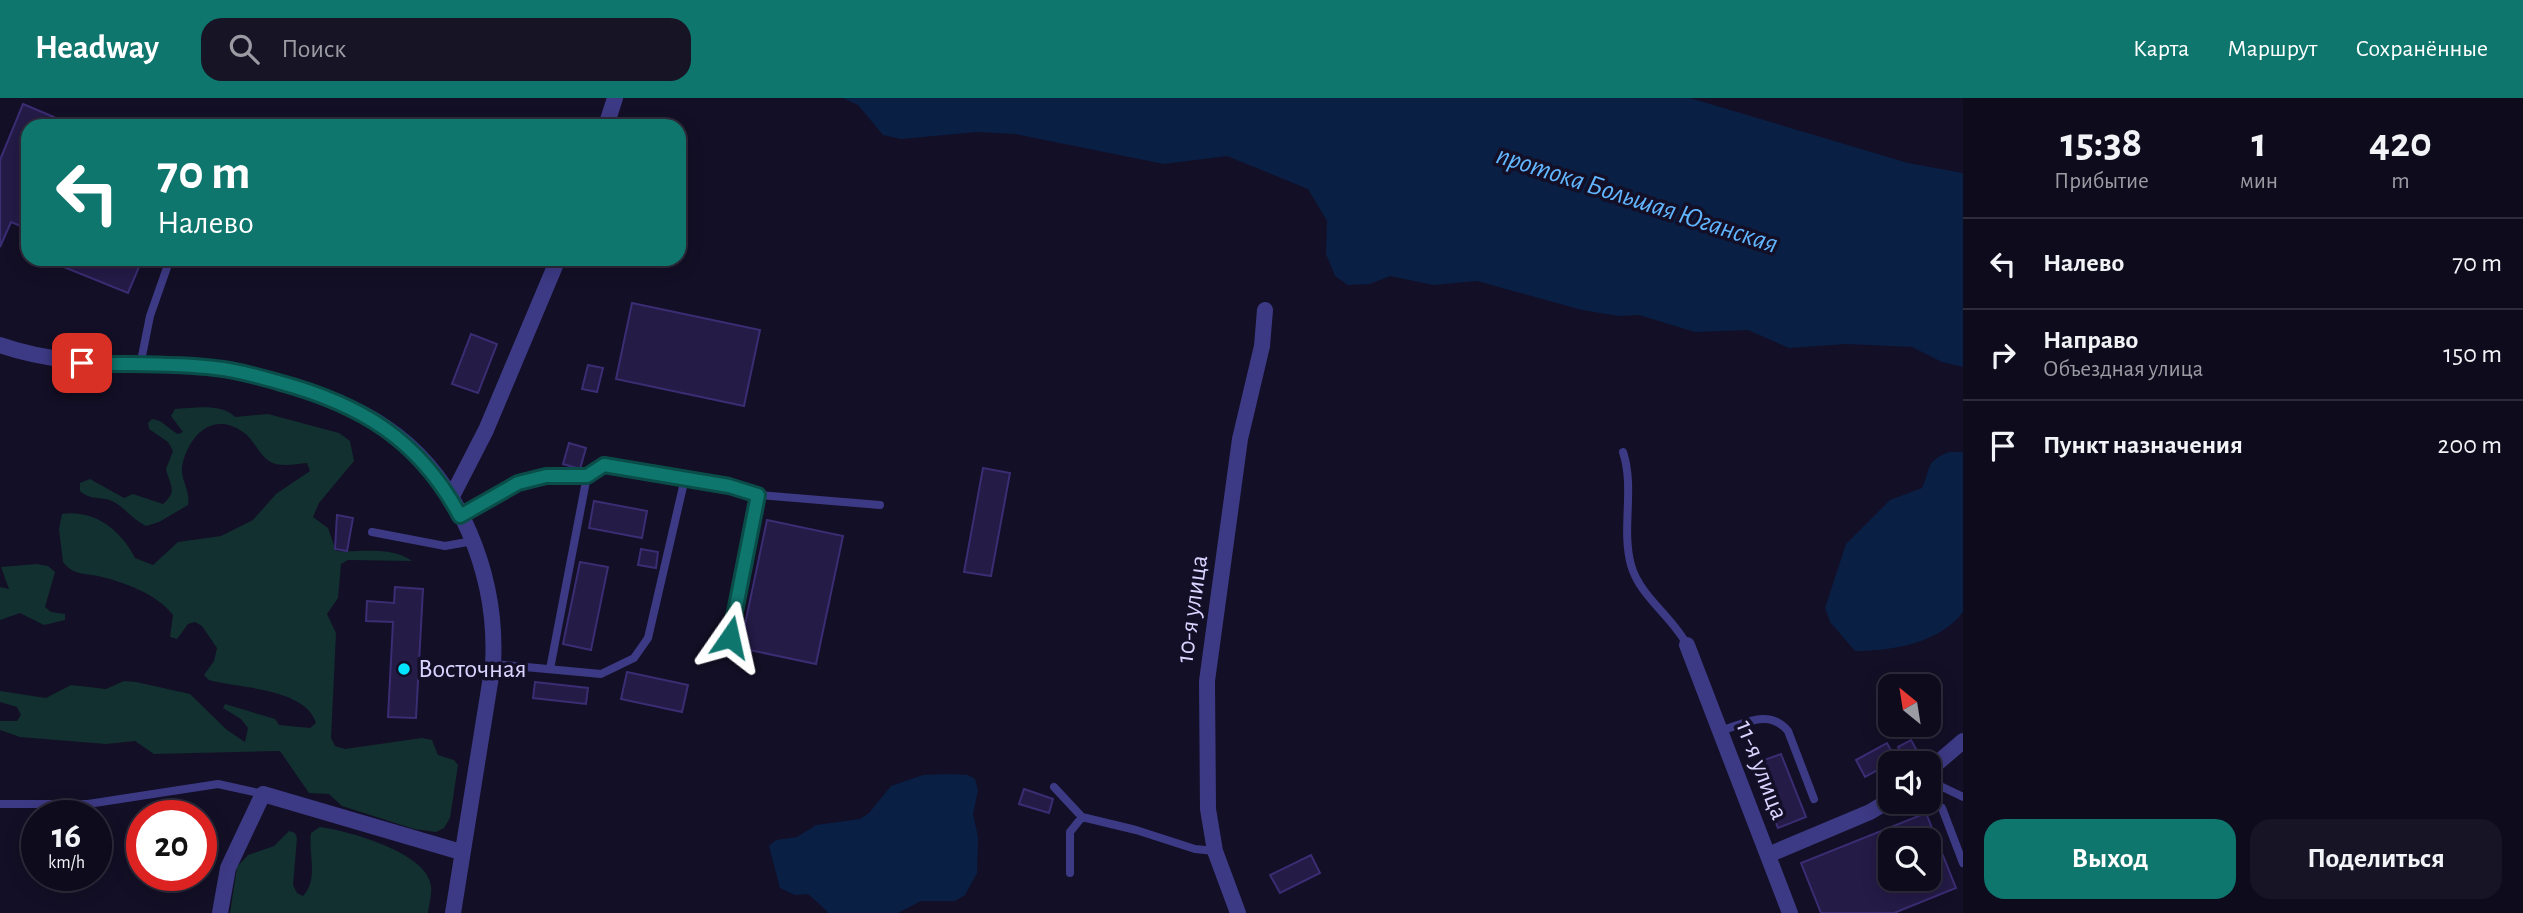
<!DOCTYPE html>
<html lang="ru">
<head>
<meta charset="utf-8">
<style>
  body { margin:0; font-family:"Alegreya Sans",sans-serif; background:#171425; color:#f1f3f6; height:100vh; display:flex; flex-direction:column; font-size:26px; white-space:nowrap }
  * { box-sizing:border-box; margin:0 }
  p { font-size:23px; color:#9b9ba3 }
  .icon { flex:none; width:38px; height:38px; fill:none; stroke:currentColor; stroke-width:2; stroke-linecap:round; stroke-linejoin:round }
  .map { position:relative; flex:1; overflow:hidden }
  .side { display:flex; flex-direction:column; background:#0e0b1c; width:560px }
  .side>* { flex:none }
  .hud { position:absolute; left:21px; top:21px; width:665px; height:147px; border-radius:21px; box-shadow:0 4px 18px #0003,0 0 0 2px #2e2b3b; background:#0f766e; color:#fff; overflow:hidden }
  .needle { width:46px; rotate:330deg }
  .tools { position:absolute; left:1878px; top:576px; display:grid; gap:14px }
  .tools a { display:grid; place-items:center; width:63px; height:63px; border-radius:14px; background:#0e0b1c; box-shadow:0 4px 18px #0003,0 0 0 2px #2e2b3b; font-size:35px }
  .speed { position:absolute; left:21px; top:702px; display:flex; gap:14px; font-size:35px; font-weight:700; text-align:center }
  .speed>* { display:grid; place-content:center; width:91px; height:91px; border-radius:50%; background:#0e0b1c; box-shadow:0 4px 18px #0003,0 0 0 2px #2e2b3b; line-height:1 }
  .speed small { font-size:18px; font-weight:400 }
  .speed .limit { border:10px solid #d22; background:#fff; color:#111 }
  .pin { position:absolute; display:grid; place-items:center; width:60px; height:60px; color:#fff; margin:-30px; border-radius:14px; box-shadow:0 4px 10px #0006 }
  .me { position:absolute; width:77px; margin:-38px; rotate:11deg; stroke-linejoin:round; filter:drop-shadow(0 0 5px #0008) }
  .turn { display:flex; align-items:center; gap:24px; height:147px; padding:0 21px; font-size:32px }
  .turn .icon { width:91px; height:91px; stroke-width:2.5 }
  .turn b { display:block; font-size:49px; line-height:60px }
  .eta { display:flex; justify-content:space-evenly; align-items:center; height:119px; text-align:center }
  .eta b { font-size:42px; font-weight:700; line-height:49px }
  .cta { display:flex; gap:14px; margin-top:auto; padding:14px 21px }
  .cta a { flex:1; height:80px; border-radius:21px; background:#0f766e; color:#fff; font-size:28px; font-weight:700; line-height:80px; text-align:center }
  .cta a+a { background:#171425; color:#f1f3f6 }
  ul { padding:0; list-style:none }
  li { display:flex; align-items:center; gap:21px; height:91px; padding:0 21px; border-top:2px solid #2e2b3b }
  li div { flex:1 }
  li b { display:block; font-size:26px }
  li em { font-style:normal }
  header { display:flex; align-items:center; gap:42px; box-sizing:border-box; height:98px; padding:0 35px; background:#0f766e; color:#fff }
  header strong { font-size:33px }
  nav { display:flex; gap:38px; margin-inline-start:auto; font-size:24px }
  .search { width:490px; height:63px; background:#171425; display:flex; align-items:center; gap:18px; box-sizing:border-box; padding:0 24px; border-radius:21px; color:#9b9ba3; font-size:26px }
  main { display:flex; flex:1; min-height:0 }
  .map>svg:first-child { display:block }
  .green { fill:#12302f }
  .water { fill:#0a1f44 }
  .building { fill:#241b47; stroke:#3b2d73; stroke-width:2; fill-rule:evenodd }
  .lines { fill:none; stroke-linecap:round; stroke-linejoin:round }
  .service { stroke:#3d3a85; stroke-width:8 }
  .minor { stroke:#3d3a85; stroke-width:16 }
  .route-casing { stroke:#0a4d48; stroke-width:18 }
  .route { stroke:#0f766e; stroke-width:12 }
  .poi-dot { fill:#00e5ff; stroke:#130f26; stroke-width:2.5 }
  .labels { text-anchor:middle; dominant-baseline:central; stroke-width:7; stroke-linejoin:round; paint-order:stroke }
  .street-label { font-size:26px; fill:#d9d4ff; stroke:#130f26 }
  .poi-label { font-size:26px; fill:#d9d4ff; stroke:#130f26; text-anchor:start }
  .water-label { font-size:28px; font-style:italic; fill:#62b6ff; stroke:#130f26 }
</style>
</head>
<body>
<header>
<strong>Headway</strong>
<div class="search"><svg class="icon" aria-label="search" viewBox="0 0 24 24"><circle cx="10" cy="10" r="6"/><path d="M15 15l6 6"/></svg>Поиск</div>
<nav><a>Карта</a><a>Маршрут</a><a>Сохранённые</a></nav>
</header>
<main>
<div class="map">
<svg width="1963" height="815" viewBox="0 0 1963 815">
  <rect width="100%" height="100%" fill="#130f26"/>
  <path class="green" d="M175 311C193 310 222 305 235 319L268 316 339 335 350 343 354 363 319 405 313 419 328 430 336 453C360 455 390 447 412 463L348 462 341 466 338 500 327 516 336 535 331 640 335 648 345 651 422 640 432 642 438 657 454 662 458 667 450 720 444 730 436 734 414 731 342 708 329 696 309 695 280 653 154 656 135 643 106 646 20 639 0 632V623H17L21 617 17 609 0 604V593L46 600 71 587 106 591 124 583 136 584 190 596 227 632 245 644 248 630 241 621 223 610 225 606 275 621 279 627 310 630 316 625C306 590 237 590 209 582L204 577 214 563 217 550 202 528 195 524 188 526 177 541 170 539 173 517C157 496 124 484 98 478 83 475 73 477 63 464L59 431 62 416C94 411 121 432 135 460L153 467 178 444 221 438 253 422 276 396 310 373 307 365C295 366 280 370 269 363 258 356 254 341 243 334 214 314 191 335 183 364 178 379 191 391 188 407L159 424 146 428C132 421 123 408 112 403 101 398 91 403 80 393V385L90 381 124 400 133 396 163 406C178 393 170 388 166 371L173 353 168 344 149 331 148 325 152 321C163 322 168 331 178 336L183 334 171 318Z
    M37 466 48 468 55 474 45 509 51 514 65 516V522L44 527 20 515 0 522V489L9 491 1 469Z
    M320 729C348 733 427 754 431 788 432 796 429 807 428 815H230L237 769 248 757 274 748 289 733 295 735 297 740 293 787 297 795 303 798C319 781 308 756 311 735Z"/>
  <path class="water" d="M843 0H1690L1908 65 1963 75V269L1942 264 1912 249 1846 246 1789 250 1748 232 1695 234 1639 217 1619 218 1582 212 1477 183 1433 187 1390 178 1370 186 1348 187 1335 178 1326 156 1327 123 1308 91 1227 58 1164 66 1015 36 977 34 901 41 883 37 858 7Z
    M1949 354H1963V514C1940 545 1892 553 1855 553L1830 524 1825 510 1846 446 1890 402 1922 390C1932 369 1924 364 1949 354Z
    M946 676 968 677 975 681 978 692 973 716 978 739 977 775 965 797 955 803H921L898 815H829L808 796 795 797 780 790 769 748 776 742 797 739 816 727 860 721 869 715 891 688 923 677Z"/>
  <path class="building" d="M23 6 54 19 50 28H28V82L20 102 28 105V131L11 124 0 149V62Z
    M44 161H119L139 169 128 195Z
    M632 205 760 232 744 308 616 281Z
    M471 236 497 246 478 295 452 286Z
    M588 267 603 270 597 294 582 291Z
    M569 345 586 350 580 371 563 366Z
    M983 370 1010 375 991 478 964 474Z
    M594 403 647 413 642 440 589 430Z
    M337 417 353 420 347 453 335 451Z
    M767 422 843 438 816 566 740 550Z
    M641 451 658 454 656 470 638 467Z
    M580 464 608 469 591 552 563 546Z
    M395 489 423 491 416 620 388 619 393 524 366 523 367 503 394 505Z
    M627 574 688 587 682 614 621 601Z
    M535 584 588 590 586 606 533 600Z
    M1911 642 1920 658 1907 665 1898 649Z
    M1887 645 1896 662 1865 679 1856 662Z
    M1781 656 1806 719 1778 730 1753 666Z
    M1024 691 1053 701 1049 715 1019 706Z
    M1926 715 1956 790 1894 815H1821L1801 765ZM1890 742H1928V780H1890Z
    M1311 757 1320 775 1280 795 1270 777Z"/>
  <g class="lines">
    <path class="service" d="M140 268 150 218 170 161
      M1623 354C1635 391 1621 430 1631 467 1640 499 1672 518 1687 547
      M460 417 518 385 546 378H587L604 367 729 388 758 397 880 407
      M372 434 445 448 473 443
      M730 539 758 397
      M493 566 601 576 634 560 648 540 685 380
      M550 571 587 378
      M1720 633C1744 626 1769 610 1788 633L1814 701
      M1928 682 1963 699
      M1054 689 1082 719
      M0 706H88L218 686 263 696
      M1942 710 1963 765
      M1070 775V734L1082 719 1136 732 1195 751 1215 753"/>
    <path class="minor" d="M606 28 615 0
      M0 247C71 272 143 262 216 270 237 272 258 278 278 284 315 294 353 307 385 329 460 379 498 479 493 566L453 815
      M451 400 486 332 558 161
      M1687 547 1790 815
      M1928 673 1963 643
      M1768 757 1870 714 1890 702
      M220 815 228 770 263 696 461 754
      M1238 815 1215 753 1208 711 1207 583 1240 341 1262 248 1265 212"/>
  </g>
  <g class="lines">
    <g class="route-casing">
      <path id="route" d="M82 265C127 267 172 265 215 270 237 272 257 278 278 284 360 306 419 341 460 418L518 385 546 378H587L604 367 729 388 758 397 730 539"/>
    </g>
    <use href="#route" class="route"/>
  </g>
  <circle class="poi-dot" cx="404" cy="571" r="7"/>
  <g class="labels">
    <g class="street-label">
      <text transform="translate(1192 511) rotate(-82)">10-я улица</text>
      <text transform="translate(1762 672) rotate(69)">11-я улица</text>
    </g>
    <g class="poi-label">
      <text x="418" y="571">Восточная</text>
    </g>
    <g class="water-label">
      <text transform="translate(1637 102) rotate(18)">протока Большая Юганская</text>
    </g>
  </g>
</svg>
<div class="tools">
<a><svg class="needle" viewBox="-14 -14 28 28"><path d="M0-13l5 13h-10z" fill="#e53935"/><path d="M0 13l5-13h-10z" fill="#9b9ba3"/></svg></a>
<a><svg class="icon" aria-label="sound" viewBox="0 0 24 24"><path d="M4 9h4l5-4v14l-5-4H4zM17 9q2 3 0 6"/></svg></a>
<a><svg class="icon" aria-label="search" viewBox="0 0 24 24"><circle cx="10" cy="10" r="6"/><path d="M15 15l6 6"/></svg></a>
</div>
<div class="speed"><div>16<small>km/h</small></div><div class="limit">20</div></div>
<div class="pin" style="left:82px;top:265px;background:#d93025"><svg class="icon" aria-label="arrive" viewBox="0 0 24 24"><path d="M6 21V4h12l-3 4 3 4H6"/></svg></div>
<svg class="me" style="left:730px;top:539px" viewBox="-20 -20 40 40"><path d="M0-17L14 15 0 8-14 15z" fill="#0f766e" stroke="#fff" stroke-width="4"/></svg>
<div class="hud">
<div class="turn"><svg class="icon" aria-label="left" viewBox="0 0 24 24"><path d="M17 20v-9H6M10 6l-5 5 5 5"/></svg><div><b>70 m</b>Налево</div></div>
</div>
</div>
<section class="side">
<div class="eta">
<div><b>15:38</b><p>Прибытие</p></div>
<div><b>1</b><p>мин</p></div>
<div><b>420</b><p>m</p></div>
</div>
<ul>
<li><svg class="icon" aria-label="left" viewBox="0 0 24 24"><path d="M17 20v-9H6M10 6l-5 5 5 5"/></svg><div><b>Налево</b></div><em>70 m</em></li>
<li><svg class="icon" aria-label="right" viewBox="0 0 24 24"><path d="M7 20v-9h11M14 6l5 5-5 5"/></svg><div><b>Направо</b><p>Объездная улица</p></div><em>150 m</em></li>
<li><svg class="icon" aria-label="arrive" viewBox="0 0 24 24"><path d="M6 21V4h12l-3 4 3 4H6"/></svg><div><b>Пункт назначения</b></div><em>200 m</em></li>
</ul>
<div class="cta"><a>Выход</a><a>Поделиться</a></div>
</section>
</main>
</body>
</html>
